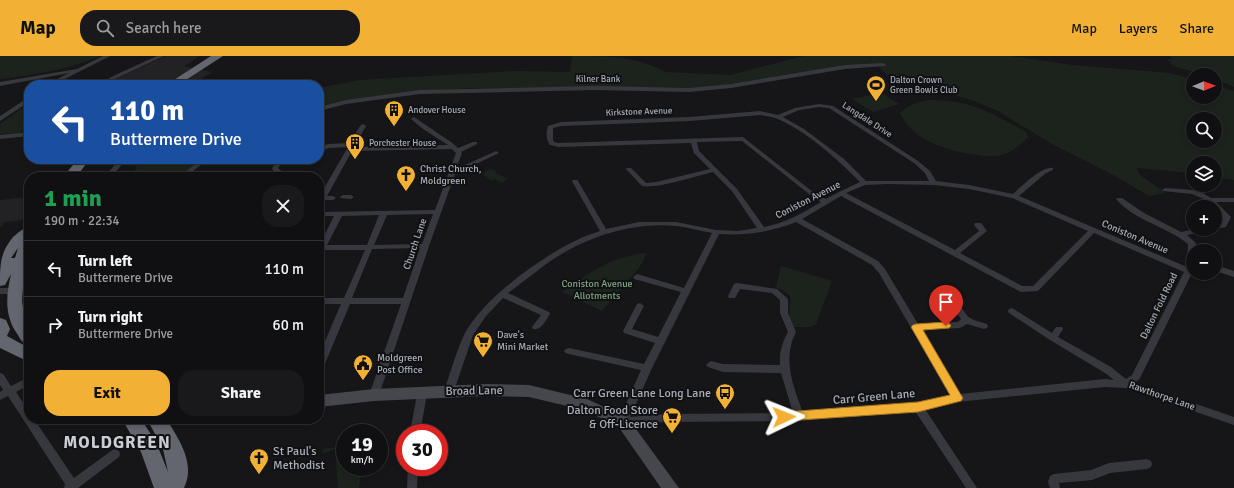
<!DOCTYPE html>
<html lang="en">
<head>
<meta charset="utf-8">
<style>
  body { margin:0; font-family:Signika,sans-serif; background:#19191b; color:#f1f3f6; height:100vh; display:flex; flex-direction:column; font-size:15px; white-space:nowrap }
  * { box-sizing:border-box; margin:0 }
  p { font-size:13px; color:#9c9d9f }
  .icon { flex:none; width:22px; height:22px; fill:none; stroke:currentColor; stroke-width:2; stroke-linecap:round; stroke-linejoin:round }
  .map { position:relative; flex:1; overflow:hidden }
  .panel { position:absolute; left:24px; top:116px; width:300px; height:252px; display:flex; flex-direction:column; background:#101012; border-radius:16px; box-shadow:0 2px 6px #0003,0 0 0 1px #303032 }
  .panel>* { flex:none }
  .banner { position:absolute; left:24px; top:24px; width:300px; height:84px; border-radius:16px; box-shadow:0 2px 6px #0003,0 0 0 1px #303032; background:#1a4fa0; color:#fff; overflow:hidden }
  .needle { width:26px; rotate:89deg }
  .buttons { position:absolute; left:1186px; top:12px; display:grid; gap:8px }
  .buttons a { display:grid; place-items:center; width:36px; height:36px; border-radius:50%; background:#101012; box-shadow:0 2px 6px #0003,0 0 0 1px #303032; font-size:20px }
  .speed { position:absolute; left:336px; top:368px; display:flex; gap:8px; font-size:20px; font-weight:700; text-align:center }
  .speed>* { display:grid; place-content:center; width:52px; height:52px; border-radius:50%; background:#101012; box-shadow:0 2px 6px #0003,0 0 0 1px #303032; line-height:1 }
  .speed small { font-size:10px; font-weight:400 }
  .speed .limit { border:6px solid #d22; background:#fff; color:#111 }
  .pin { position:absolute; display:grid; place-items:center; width:34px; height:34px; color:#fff; margin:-41px -17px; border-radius:50% 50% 50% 0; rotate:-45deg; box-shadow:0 0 4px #0007 }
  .pin .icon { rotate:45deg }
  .me { position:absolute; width:44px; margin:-22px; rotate:88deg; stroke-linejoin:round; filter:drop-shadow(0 0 3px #0008) }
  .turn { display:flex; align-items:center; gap:14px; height:84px; padding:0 20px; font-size:18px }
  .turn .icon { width:52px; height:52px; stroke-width:2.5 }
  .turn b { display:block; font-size:28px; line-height:34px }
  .round { display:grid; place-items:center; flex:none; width:42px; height:42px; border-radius:16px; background:#19191b }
  .head { display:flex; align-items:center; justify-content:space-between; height:68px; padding:0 20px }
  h1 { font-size:24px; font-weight:700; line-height:30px; color:#1e9e55 }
  .action { display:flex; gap:8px; margin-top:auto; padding:8px 20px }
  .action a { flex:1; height:46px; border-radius:16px; background:#f2b134; color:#111; font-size:16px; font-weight:700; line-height:46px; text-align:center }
  .action a+a { background:#19191b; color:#f1f3f6 }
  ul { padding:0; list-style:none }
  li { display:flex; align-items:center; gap:12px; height:56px; padding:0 20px; border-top:1px solid #303032 }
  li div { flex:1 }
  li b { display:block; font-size:15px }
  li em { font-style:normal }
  header { display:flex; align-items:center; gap:24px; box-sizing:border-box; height:56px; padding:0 20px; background:#f2b134; color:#111 }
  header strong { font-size:19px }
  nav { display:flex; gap:22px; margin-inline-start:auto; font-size:14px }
  .search { width:280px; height:36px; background:#19191b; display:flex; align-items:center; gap:10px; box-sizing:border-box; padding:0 14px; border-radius:16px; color:#9c9d9f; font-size:15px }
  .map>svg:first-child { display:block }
  .built { fill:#222225 }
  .green { fill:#1c231d; fill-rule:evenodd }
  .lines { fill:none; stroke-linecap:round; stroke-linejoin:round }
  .street { fill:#37383d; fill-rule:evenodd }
  .secondary { fill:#45474d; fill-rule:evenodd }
  .highway { fill:#63666e; fill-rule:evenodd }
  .route { fill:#f2b134; stroke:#9d7322 }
  .labels { text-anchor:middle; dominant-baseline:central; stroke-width:4; stroke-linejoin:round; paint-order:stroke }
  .far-street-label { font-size:9px; fill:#a8adb8; stroke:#111113 }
  .far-poi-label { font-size:9px; fill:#a8adb8; stroke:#111113; text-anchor:start }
  .poi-label { font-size:10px; fill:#a8adb8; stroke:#111113; text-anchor:start }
  .street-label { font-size:10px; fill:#a8adb8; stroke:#111113 }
  .park-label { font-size:10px; fill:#7fa381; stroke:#111113 }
  .near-street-label { font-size:12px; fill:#a8adb8; stroke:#111113 }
  .near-poi-label { font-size:12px; fill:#a8adb8; stroke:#111113; text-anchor:end }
  .near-district-label { font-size:17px; font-weight:bold; letter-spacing:1px; fill:#c9ccd4; stroke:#111113 }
</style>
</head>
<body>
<header>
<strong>Map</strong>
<div class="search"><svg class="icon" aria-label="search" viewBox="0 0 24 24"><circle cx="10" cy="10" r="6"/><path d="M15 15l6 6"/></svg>Search here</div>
<nav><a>Map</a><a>Layers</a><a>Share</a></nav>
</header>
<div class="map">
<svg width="1234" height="432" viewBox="0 0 1234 432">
  <rect width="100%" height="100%" fill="#161618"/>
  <path class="built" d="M166 0H200L184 10 212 16 192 29H176L156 26 133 29H106L118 22Z
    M29 141V156L22 164 5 166 0 172V144Z"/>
  <path class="green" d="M0 0H101C68 13 35 19 0 23Z
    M572 0C604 0 638 0 665 16L730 19 804 0H1010L1073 9 1170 17 1193 23V41H1215V29L1234 35V124L1215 121V107H1193V117L1136 112 1140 119 1166 137 1149 140 1115 120 1052 88 998 55 974 45 945 36 924 26 887 19 876 8 844 10 756 25 688 33 474 32 420 35 319 52V32L360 24 513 15 570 16ZM1193 63H1215V85H1193Z
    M1170 0H1234V31L1215 23V19H1204L1173 10 1167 3H1172Z
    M881 37 899 48 873 56 852 43Z
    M930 44C971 44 991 57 1026 76L1028 81C1019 91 1008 99 994 100 989 101 983 100 978 99 951 96 912 85 900 57 910 48 918 46 930 44Z
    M21 53 29 54V70L19 77 0 78V68Z
    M130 103H202L178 121H127L137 112 129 104Z
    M490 113 496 115V117L508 123 502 127 495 123 492 125 483 118Z
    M646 197 644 204 639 212 602 255 562 236C591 216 610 201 646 197Z
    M781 210 832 225 816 268 811 271H794C785 258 792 253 790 240L783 234 776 232Z
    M345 390V411H362L359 432H338L335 393 321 398 323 393Z"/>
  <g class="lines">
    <path class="street" d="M103 0H110L53 29H46L69 17 0 30V26L77 13Z
      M157 0H164L117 22 106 29H99L113 20Z
      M883 7 886 9 885 10 845 13 731 32 689 36 594 34 420 38 346 48 319 55V51L346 44 420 34 594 30 689 32 731 28 845 9Z
      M29 41V46L0 65V60Z
      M819 48 833 50 918 105 930 115 936 125 969 129 1013 138C1022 130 1042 110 1053 112V114L1046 117 1019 140 1187 211 1188 188C1166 170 1135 165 1116 143L1118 142H1122L1144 157 1181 176 1195 173H1209L1208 175 1187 179 1196 187V195H1193V215L1140 322 1135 327 1234 361V369L1126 332 1105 331 957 346 925 353 977 432H966L915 355 799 365 664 366 623 370 619 369 618 366 641 314 569 298 566 297 564 295 566 293 569 292 644 308 655 287 624 277 623 275 637 248 640 247 644 250 632 273 658 281 681 236 634 223 633 221 637 218 684 232 712 177C700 175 688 171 676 170 631 166 586 181 549 206 535 216 522 227 508 237L549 256 550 258C546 264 541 275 533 273L532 271 541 259 503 242 486 260 473 279 454 335 452 338 449 339 446 338 444 335C450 318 457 293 465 277 484 242 541 201 577 184 584 180 592 178 600 175L572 125 573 124H577L578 125 606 173 639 166H676L716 174 738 175 757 172 732 135 713 116C696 120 657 133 642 130L626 113 627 112H631L646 127 656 126 710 113 694 97 691 87 559 91 550 89C546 84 546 76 548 70L561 66 690 61 760 55 778 59 795 52ZM819 51 829 52 914 107 925 117 929 125H866L844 103 804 73 783 61 799 54ZM760 59C766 60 773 61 778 63 809 77 837 103 860 126L839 136 826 143 813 136 743 81 559 87 554 86 553 84V72L561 70 690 65ZM742 85 809 138 821 146C803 157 785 167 764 171L737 133 699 95 697 86ZM887 128 934 129 969 133 1012 142 1088 175 1033 230H1022L960 197 987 175 981 167H975L974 169 979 175 955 194 846 137 865 129ZM841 140 1021 236 1038 235 1094 177 1184 216 1132 319 1126 323 1111 311 1058 281 1063 273 1062 271H1056L1052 277 1012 252 1009 253 1008 255 1009 257 1050 284 1105 317 1114 324 1105 323 960 338 921 274 960 272 967 268 984 273 987 272 988 270 987 268C982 266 975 265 970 262 964 259 964 249 955 251L954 253 961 263 958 266 918 268 885 213 878 205 802 163ZM796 166 872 209 879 217 951 340 918 347 803 357C793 329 782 304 796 276L788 257V243L777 233 737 227 734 228 728 240 729 242H735L740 233 772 237 780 244V257L788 276C782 287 779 297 780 309L723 308 711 305 708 307 706 309 708 311 723 316 781 317 793 357 664 358 630 361 652 312 719 178C746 180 771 176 796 166Z
      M414 61 451 86 458 92 473 86H477V88L461 96 462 97 456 113 494 96 496 95 499 97 455 118 429 190 379 339 377 342 374 343 371 342 369 339 401 248H350L324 310 322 312 319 314V299L341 248H319V242H344L365 194H325L322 200H319V190L334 160H319V156L435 154 456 97 452 93 352 95 327 140H333L336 142 333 144H325L322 150H319V141L348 91 329 92 319 95V91L328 88 350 87 360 70 363 68 366 70 354 91 448 89 423 73 411 63ZM433 158 422 188 374 189 387 159ZM379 159 367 189H327L342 160ZM420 192 403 242H352L372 193Z
      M29 76V80L0 83V79Z
      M120 103H127L111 121H104Z
      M201 103H208L186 121H179Z
      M283 103H292L281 108 278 112 288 121C281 121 275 119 272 112L277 106Z
      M1165 132 1193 134 1203 137 1211 142H1234V146H1216L1231 161 1226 171 1215 173H1214L1215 169 1220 168 1223 161 1215 153V151L1204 143 1192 138 1163 135 1162 134Z
      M343 139H351L354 141 351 143 341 142 340 141Z
      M1215 209 1234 215V221L1215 215Z
      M29 227V233L9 238H0V232H9Z
      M0 317 3 318 11 330 29 321V329L16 336 29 356V363H34L74 422 111 395 115 393 119 395 120 398 119 401 78 432H64L65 428 8 340 0 344V336L3 334 0 329Z
      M422 334 425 335 427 338 420 377H410L417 338 419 335Z
      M1147 403 1151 405 1152 408 1151 411 1147 413 1110 417 1092 424 1059 427 1060 432H1050L1048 426 1050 420 1054 418 1091 414 1109 407Z
      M408 411H418L417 432H407Z"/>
    <path class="secondary" d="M486 328 529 329 587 343 628 362 679 432H661L618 370 584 354 529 341 486 340 374 345 319 351V339L374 333Z"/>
    <path class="highway" d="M211 0H223L178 29H166Z
      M78 103H90L76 121H63Z
      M29 171V205L23 231 22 245 24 258 29 270V289C23 287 21 285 18 279 4 260 6 240 11 218L5 229 0 230C0 208 0 197 13 181 18 177 23 172 29 171ZM18 192 15 202H11Z
      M0 262 6 264 10 273 7 280 29 292V306L0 292Z
      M122 363H141L156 386 168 416 163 393 147 363H166C176 378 189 398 188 416 188 422 186 427 184 432H154L141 396Z"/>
  </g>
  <path class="route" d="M946 266 949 267 951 270 949 272 923 274 961 339 963 342 961 345 918 356 784 365 780 364 778 361 780 358 784 356 918 346 950 339 911 271 913 269 916 268Z"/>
  <defs>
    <g id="stadium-pin" transform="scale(1)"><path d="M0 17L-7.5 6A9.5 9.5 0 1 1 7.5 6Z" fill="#f2b134" stroke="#111113"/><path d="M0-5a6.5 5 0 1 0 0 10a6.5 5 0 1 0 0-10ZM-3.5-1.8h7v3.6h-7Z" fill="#111"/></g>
    <g id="building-pin" transform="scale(1)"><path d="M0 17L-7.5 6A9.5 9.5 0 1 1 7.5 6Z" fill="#f2b134" stroke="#111113"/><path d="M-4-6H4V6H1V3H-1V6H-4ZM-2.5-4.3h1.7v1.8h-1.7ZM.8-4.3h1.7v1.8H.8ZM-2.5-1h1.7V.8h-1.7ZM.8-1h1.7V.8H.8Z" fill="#111"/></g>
    <g id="church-pin" transform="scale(1)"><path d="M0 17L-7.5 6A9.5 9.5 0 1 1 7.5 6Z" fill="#f2b134" stroke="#111113"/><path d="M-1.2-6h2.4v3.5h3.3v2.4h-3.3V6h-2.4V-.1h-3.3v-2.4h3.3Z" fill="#111"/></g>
    <g id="supermarket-pin" transform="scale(1)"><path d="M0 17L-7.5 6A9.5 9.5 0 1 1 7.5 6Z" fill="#f2b134" stroke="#111113"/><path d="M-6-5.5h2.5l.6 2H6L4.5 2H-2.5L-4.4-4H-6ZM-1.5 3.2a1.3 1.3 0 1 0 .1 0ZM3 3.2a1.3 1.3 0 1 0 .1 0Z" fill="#111"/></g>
    <g id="civic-pin" transform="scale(1)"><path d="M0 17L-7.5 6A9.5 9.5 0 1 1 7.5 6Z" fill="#f2b134" stroke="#111113"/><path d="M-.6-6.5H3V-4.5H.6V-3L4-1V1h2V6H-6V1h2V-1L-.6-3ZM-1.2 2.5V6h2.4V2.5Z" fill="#111"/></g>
    <g id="bus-pin" transform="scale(1)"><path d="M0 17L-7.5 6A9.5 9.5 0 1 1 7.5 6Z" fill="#f2b134" stroke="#111113"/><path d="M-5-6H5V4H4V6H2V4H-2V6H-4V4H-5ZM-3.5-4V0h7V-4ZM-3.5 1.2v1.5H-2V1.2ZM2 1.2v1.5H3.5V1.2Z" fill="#111"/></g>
  </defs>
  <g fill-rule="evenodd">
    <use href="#stadium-pin" x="876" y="29"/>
    <use href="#building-pin" x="394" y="54"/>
    <use href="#building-pin" x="355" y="87"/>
    <use href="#church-pin" x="406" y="119"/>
    <use href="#supermarket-pin" x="483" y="285"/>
    <use href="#civic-pin" x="363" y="308"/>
    <use href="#bus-pin" x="725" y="337"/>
    <use href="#supermarket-pin" x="672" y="361"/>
    <use href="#church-pin" x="259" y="402"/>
  </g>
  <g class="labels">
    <g class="far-street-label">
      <text x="598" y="23">Kilner Bank</text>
      <text transform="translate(639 56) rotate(-2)">Kirkstone Avenue</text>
      <text transform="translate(867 64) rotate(33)">Langdale Drive</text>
    </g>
    <g class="far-poi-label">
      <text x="890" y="24">Dalton Crown<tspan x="890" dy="10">Green Bowls Club</tspan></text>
      <text x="408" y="54">Andover House</text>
      <text x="369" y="87">Porchester House</text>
    </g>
    <g class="poi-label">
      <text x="420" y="113">Christ Church,<tspan x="420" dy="12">Moldgreen</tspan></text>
      <text x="497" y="279">Dave's<tspan x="497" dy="12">Mini Market</tspan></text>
      <text x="377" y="302">Moldgreen<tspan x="377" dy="12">Post Office</tspan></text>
    </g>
    <g class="street-label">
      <text transform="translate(808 144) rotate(-27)">Coniston Avenue</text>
      <text transform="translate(1135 181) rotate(23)">Coniston Avenue</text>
      <text transform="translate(415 188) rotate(-71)">Church Lane</text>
      <text transform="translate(1159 250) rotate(-64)">Dalton Fold Road</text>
      <text transform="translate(1162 340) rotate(19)">Rawthorpe Lane</text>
    </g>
    <g class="park-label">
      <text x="597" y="228">Coniston Avenue<tspan x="597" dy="12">Allotments</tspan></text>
    </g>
    <g class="near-street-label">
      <text transform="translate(474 335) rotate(-1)">Broad Lane</text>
      <text transform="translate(874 341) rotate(-5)">Carr Green Lane</text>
    </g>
    <g class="near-poi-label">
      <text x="711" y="337">Carr Green Lane Long Lane</text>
      <text x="658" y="354">Dalton Food Store<tspan x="658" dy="14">&amp; Off-Licence</tspan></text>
      <text x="273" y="395" text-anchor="start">St Paul's<tspan x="273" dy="14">Methodist</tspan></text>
    </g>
    <g class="near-district-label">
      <text x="117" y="386">MOLDGREEN</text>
    </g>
  </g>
</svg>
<div class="buttons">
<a><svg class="needle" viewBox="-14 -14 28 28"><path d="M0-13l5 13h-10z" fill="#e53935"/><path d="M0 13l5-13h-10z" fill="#9c9d9f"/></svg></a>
<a><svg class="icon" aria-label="search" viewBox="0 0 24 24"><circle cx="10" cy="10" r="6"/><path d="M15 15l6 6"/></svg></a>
<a><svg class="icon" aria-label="layers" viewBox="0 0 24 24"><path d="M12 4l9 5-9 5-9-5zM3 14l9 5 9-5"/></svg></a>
<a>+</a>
<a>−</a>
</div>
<div class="speed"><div>19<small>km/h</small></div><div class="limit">30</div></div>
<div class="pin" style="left:946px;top:270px;background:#d93025"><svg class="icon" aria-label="arrive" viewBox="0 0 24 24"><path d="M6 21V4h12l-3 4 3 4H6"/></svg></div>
<svg class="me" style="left:784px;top:361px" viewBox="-20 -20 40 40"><path d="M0-17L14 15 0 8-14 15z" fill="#f2b134" stroke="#fff" stroke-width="4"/></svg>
<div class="banner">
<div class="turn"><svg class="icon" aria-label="left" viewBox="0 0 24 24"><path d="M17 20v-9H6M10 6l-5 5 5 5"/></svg><div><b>110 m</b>Buttermere Drive</div></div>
</div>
<section class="panel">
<div class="head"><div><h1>1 min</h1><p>190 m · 22:34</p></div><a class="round"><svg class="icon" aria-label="close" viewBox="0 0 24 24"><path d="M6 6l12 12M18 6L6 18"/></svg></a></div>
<ul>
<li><svg class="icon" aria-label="left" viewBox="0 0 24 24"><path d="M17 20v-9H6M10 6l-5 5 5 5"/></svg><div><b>Turn left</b><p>Buttermere Drive</p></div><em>110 m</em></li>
<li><svg class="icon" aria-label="right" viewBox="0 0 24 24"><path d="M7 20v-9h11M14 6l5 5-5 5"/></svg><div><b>Turn right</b><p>Buttermere Drive</p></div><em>60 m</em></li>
</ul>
<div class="action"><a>Exit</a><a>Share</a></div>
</section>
</div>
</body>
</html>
